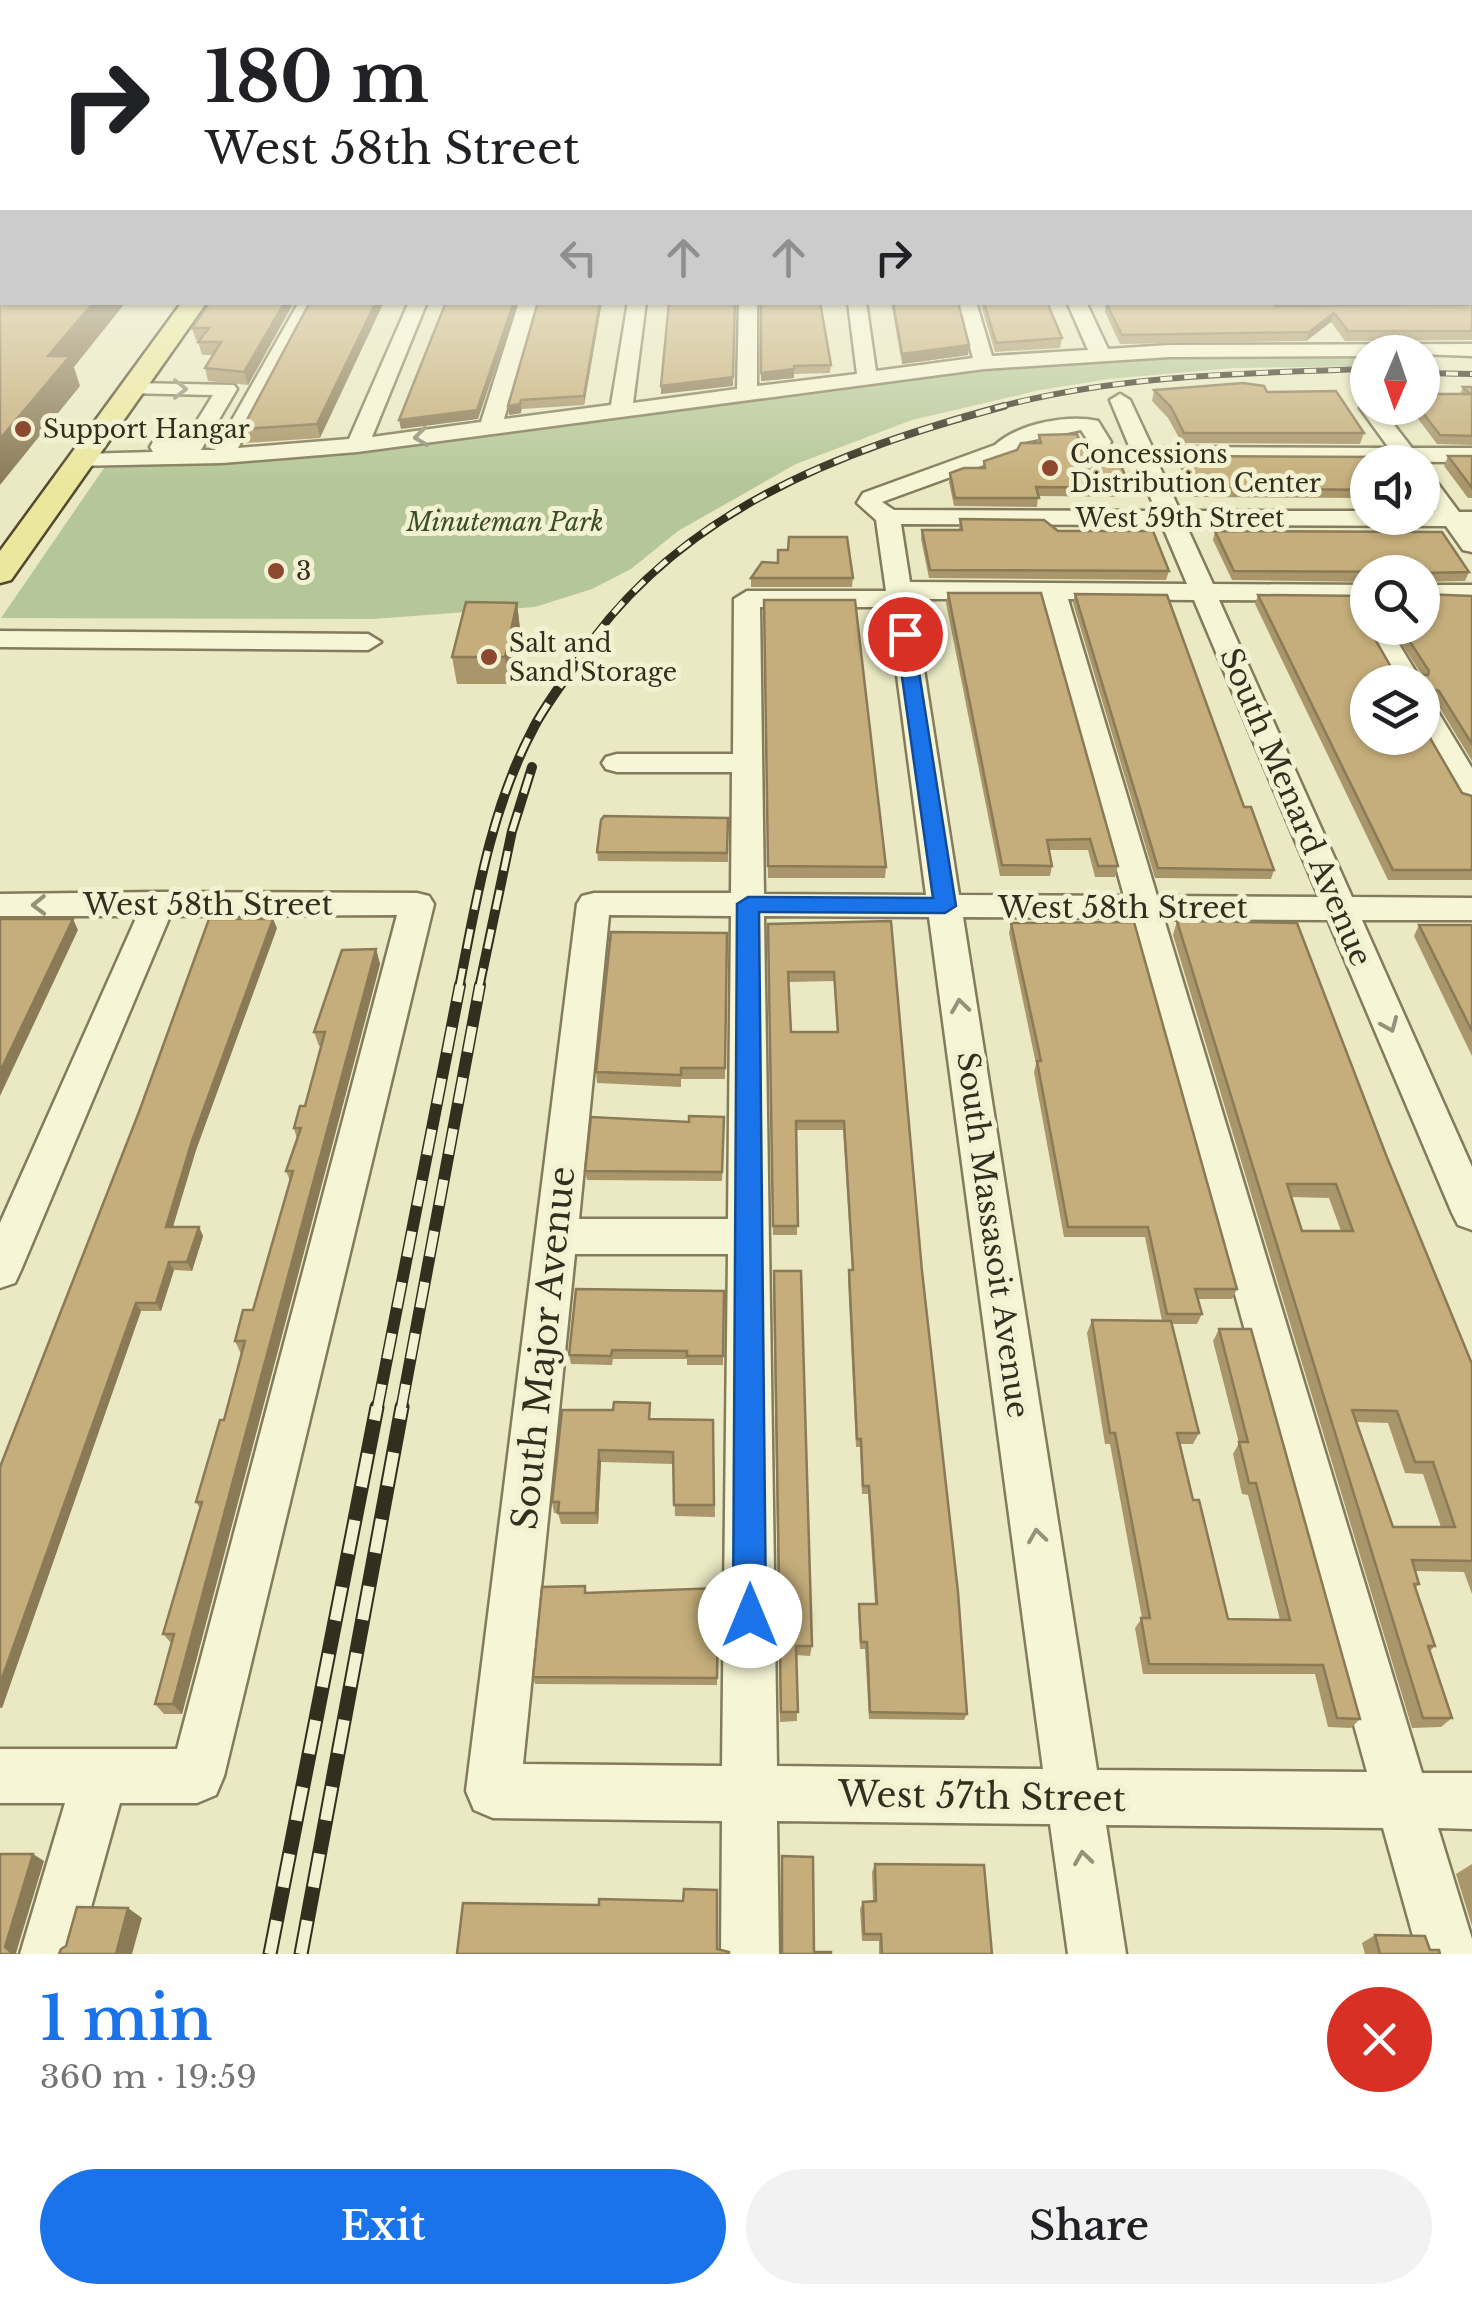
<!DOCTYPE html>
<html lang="en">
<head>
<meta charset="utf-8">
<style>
  body { margin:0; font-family:"Libre Baskerville",serif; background:#f2f2f2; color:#202124; height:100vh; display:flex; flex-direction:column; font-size:38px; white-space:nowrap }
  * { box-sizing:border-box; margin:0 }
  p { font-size:32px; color:#757577 }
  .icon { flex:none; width:55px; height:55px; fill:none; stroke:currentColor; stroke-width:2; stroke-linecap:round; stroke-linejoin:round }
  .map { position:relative; height:1954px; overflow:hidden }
  .side { display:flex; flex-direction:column; background:#fff; flex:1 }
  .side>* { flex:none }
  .hud { position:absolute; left:0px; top:0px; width:1472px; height:305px; box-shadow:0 2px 8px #0004; background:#fff; color:#202124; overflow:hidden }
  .needle { width:65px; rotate:182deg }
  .controls { position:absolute; left:1350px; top:335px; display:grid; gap:20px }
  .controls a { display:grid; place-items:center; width:90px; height:90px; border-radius:50%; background:#fff; box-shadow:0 2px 8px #0004; font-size:50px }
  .pin { position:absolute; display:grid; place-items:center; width:85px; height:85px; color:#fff; margin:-42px; border:5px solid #fff; border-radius:50%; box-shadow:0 2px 10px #0007 }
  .me { position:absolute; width:110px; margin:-55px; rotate:0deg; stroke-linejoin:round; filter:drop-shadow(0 0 8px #0008) }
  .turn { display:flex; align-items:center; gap:35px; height:210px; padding:0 40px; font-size:45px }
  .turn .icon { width:130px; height:130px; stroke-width:2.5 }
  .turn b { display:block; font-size:70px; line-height:85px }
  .lanes { display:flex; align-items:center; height:95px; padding:0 40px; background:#0003; justify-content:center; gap:50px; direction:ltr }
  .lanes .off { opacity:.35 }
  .round { display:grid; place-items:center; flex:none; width:105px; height:105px; border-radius:52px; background:#f2f2f2 }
  .headline { display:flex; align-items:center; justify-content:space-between; height:170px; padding:0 40px }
  h1 { font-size:60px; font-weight:600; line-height:75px; color:#1a73e8 }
  .cta { display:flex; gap:20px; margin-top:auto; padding:20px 40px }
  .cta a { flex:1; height:115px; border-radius:60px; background:#1a73e8; color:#fff; font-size:40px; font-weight:600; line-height:115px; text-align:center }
  .cta a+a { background:#f2f2f2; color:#202124 }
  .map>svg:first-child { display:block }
  .green { fill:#b5c798 }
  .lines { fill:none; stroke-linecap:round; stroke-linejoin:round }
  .minor-casing { stroke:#837b5b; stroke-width:5 }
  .major-casing { stroke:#51482f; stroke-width:5 }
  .minor { fill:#f6f5d5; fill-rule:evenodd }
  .major { fill:#ebe79d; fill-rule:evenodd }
  .rail-far4-casing { stroke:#342e1e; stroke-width:6 }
  .rail-far3-casing { stroke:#342e1e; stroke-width:8 }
  .rail-far2-casing { stroke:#342e1e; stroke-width:10 }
  .rail-far1-casing { stroke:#342e1e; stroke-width:12 }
  .rail-casing { stroke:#342e1e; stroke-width:15 }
  .rail-far4 { stroke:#f2f1d2; stroke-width:4; stroke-dasharray:12; stroke-linecap:butt }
  .rail-far3 { stroke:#f2f1d2; stroke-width:5; stroke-dasharray:15; stroke-linecap:butt }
  .rail-far2 { stroke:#f2f1d2; stroke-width:6; stroke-dasharray:20; stroke-linecap:butt }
  .rail-far1 { stroke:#f2f1d2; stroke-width:9; stroke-dasharray:26; stroke-linecap:butt }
  .rail { stroke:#f2f1d2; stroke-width:11; stroke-dasharray:34; stroke-linecap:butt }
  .wall { fill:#a9966a; fill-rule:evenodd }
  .shaded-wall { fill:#8a7a56 }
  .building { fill:#c5ae7b; stroke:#8a7a56; stroke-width:2.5; fill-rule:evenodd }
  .oneway { stroke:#95927a }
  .route { fill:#1a73e8; stroke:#114b97; stroke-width:2.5 }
  .poi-dot { fill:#8d4830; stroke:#f2f1d2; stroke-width:4 }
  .labels { text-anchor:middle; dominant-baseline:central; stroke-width:10; stroke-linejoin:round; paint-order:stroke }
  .far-poi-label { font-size:25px; fill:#342e1e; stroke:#f2f1d2; text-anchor:start }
  .far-street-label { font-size:25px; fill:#342e1e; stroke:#f2f1d2 }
  .far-park-label { font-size:25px; font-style:italic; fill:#3a4e26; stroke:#f2f1d2 }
  .street-label { font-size:30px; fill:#342e1e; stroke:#f2f1d2 }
  .near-street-label { font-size:35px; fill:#342e1e; stroke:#f2f1d2 }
</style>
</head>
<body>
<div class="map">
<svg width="1472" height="1954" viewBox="0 0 1472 1954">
  <rect width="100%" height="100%" fill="#eae9c3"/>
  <path class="green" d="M1367 354V366L1233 368 1109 379 1040 390 912 420 796 464 678 531 631 569 592 589 535 607 373 619 1 618 104 468 252 461 374 451 991 369 1165 355Z"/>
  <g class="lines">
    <g class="minor-casing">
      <path id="minor" d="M1470 250H1472V262H1470Z
        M1470 297 1472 309 1284 308 1275 302H1470Z
        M299 302H318L238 448 349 439 409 302H427L372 437 481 422 519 302H537L504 419 611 405 628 302H646L633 403 737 389 739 302H757V386L857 374 848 302H866L876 371 973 358 958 302H976L992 356 1088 350 1067 302H1086L1108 349 1169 345 1472 344V356L1368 352V356L1169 357 984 369 357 452 222 463 73 466 70 461 81 454 153 452 150 447 153 442 185 440 213 395 126 393 123 389 126 385 133 383 234 385 237 389 201 450H215Z
        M1120 394 1130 400 1152 447 1389 448 1360 408 1368 403V408H1381L1412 448H1472V462L1157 461 1180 511H1368V518H1422V512H1435L1422 495V471L1430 473 1459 512H1472V552L1463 550 1446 526 1186 525 1213 584 1368 585V601L1219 600 1352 897 1472 898V920H1362L1472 1167V1230L1458 1225 1452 1213 1328 920 1164 919 1422 1773H1472V1829L1438 1828 1472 1939V1954H1418L1383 1828 1106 1825 1126 1954H1068L1050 1824 777 1821 779 1954H721L722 1821 493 1818 474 1810 466 1791 577 904 582 896 594 893H731L732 772H617L606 769 602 763 606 757 617 754H733L734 599 747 591H886L876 520 857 503 863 493 995 445C1018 424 1067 414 1098 421L1111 442 1108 447H1092L1081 430 1024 442 1011 455 882 502 894 510 1156 511 1110 400ZM901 524 1162 525 1187 584 910 582ZM913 599H1042L1124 896 959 895ZM1068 599 1194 600 1319 897 1157 896ZM760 607H888L926 895 764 894ZM609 915 731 916 728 1219H579ZM764 916 929 917 1043 1769 777 1766ZM963 917 1131 918 1367 1772 1097 1770ZM575 1254H728L722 1766 523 1764Z
        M1422 585H1472V601H1422Z
        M1368 622V628H1389L1422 682H1394L1363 628Z
        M0 631 368 634 381 642 368 650 0 647Z
        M1422 700 1432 702 1472 768V804L1461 801 1422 734Z
        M159 892 417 893 429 896 434 904 224 1776 216 1795 197 1803H120L78 1954H20L65 1803H0V1749H177L397 915 170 916 21 1270 15 1283 0 1288V1223L137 916H0V894Z"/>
    </g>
    <g class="major-casing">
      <path id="major" d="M182 302H207L11 580 0 583V551Z"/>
    </g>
    <use href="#minor" class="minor"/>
    <use href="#major" class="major"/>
    <g class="rail-far4-casing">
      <path id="rail-far4" d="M1422 373 1472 374
        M995 408C1115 375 1244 373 1368 369"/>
    </g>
    <g class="rail-far3-casing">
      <path id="rail-far3" d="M577 661C677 511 838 451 1004 406"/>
    </g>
    <g class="rail-far2-casing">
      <path id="rail-far2" d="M459 988C476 901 491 808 533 729 545 705 564 682 579 658
        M479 988 512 831 532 767"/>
    </g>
    <g class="rail-far1-casing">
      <path id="rail-far1" d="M377 1410 460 985
        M401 1410 480 985"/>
    </g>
    <g class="rail-casing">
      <path id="rail" d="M270 1954 377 1407
        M301 1954 402 1407"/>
    </g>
    <use href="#rail-far4" class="rail-far4"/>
    <use href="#rail-far3" class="rail-far3"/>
    <use href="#rail-far2" class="rail-far2"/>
    <use href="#rail-far1" class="rail-far1"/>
    <use href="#rail" class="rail"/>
  </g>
  <path class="wall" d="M210 302H294L248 385 208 381 205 368 213 355H202L198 342 200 340H196L192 328Z
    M310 302 320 438 245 443 242 429Z
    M602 302 584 405 522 409 521 413 509 415Z
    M761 302 831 365 830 373 794 374V378L761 381Z
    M891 302H958L969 345 968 355 902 364Z
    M980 302H1047L1062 338 1060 348 995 352Z
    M1106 303 1275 306 1472 304V340L1345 341 1331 322 1306 341 1120 344 1105 312Z
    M1463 387H1472V445L1437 444 1410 408H1422L1460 394Z
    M1154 390 1267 392 1364 433 1360 444 1182 443 1168 418 1152 401Z
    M1039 435 1083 450 1130 488 1128 497 1038 496 1037 507 954 506 949 482 950 473 983 468 984 461 1037 443Z
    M1181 456 1368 462V498L1193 497 1179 465Z
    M1448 456H1472V498H1468L1444 466Z
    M960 519 1058 531 1169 571 1166 580 929 578 921 539 922 530H959Z
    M1215 531 1469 572 1465 581 1423 582V594L1472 596V761L1435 700 1422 696 1423 726 1462 793 1472 796V880H1388L1255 604 1258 595 1368 619 1365 622 1395 674 1422 675 1391 628H1422V572H1368V582L1232 580 1213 540Z
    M751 578H853L852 587H751Z
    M948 593 1118 866 1115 877H1095L1088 850H1049L1052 866 1050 876H1000L946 603Z
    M1075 594 1244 807 1274 870 1271 879 1155 878 1073 603Z
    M764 600 886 867 885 878H768Z
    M517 603 520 629 509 684H457L452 657Z
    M728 818V862L598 861 597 852Z
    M891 921 922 1271 967 1714 964 1720 869 1719 865 1649H860L858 1611 859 1604H875L868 1494H862L860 1447H856L848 1279 849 1270H852L843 1130H796L797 1235H773L768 924ZM834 981 837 1032H791L789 982Z
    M1177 921 1386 1155 1472 1364V1594L1464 1572 1415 1571 1419 1584 1415 1588 1435 1646 1430 1651 1452 1718 1441 1727 1412 1728 1173 935ZM1291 1197 1329 1198 1341 1231H1302ZM1357 1422 1388 1423 1405 1473 1423 1474 1441 1527H1393Z
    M1011 923 1237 1289 1232 1299H1198L1202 1314 1197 1324H1172L1199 1433 1193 1444H1180L1193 1500 1228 1619 1280 1620 1248 1495 1242 1494 1233 1454 1239 1443 1213 1341 1219 1329 1360 1719 1351 1728 1328 1727 1315 1674H1143L1135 1628 1142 1618 1110 1444H1105L1087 1333 1092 1320 1162 1321 1145 1237H1064L1034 1072 1036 1064 1009 933Z
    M1419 925H1472V1056L1414 936Z
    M277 928 196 1150 173 1227H199L203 1236 192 1271 174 1270 161 1311H141L2 1708H0V1467Z
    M727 933 725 1079H681V1087L597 1083 596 1072Z
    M376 949 380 964 182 1714H164L155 1704 172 1644 163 1634 200 1508 196 1502 224 1420 241 1354 235 1341 253 1310 290 1181 286 1171 297 1139 294 1128 305 1106 321 1046H319L314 1032Z
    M724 1117 722 1181 587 1180 585 1171 689 1122Z
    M773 1283 812 1646 810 1656 796 1655 797 1721 780 1722Z
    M724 1291 723 1365H687V1359H613L612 1365 571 1364 569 1355Z
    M562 1410 651 1419 713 1420 715 1517 675 1516 673 1464 601 1462 598 1524H561L558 1513H554L552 1502Z
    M719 1588 717 1685 535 1684 533 1677 587 1593Z
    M875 1864 992 1954H879V1941H862L860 1909 863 1902 873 1901 872 1872Z
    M1472 1864V1926L1456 1874Z
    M1375 1935 1430 1950 1440 1954H1365L1362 1943Z"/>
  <path class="shaded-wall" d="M94 302H126L74 367 80 386 0 485V439L48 356Z
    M285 302H294L248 385 244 372Z
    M376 302H384L320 438 317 424Z
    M514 302H518L478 419 401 429 399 420Z
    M600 302H602L584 405V396Z
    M735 302 733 386 661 394V386Z
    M1334 313 1331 322 1306 341 1309 332Z
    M969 345 968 355 902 364V354Z
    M794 369V378L761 381V373Z
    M521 400V413L509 415 508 406Z
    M517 603 520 629 509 684 505 657Z
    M73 919 78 930 0 1096V1072Z
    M273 919 277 928 196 1150 170 1236 166 1227 192 1141Z
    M376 949 380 964 182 1714 173 1704Z
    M199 1227 203 1236 192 1271 187 1262Z
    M169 1262 174 1270 161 1311 156 1303Z
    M136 1303 141 1311 2 1708 0 1706V1684Z
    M599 1450 601 1462 598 1524 596 1513Z
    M33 1854 44 1861 16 1953 18 1954H10L5 1947Z
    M128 1908 142 1918 132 1954H116Z"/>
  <path class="building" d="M1470 211H1472V241L1470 243Z
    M2 282V302H94L48 356H70L0 439V285Z
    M210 302H285L244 372 205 368 221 342H198L209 328H192Z
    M310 302H376L317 424 242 429Z
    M446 302H514L477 410 399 420Z
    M538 302H600L584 396 521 400 520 404 508 406Z
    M669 302H735L733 377 661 386Z
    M761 302H820L831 365 794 366V369L761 373Z
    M893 302H958L969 345 902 354Z
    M984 302H1047L1062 338 996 343Z
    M1272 302 1275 306 1472 304V331H1348L1334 313 1309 332 1122 335 1106 303Z
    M1243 383 1264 386 1267 392 1336 391 1364 433H1184L1171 407 1154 390Z
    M1463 387H1472V436L1440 435 1419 408H1422V394H1470Z
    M1077 434 1083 450H1115L1130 488 1036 487 1039 498H955L950 473 964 468H985L984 461 1017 450 1021 443H1041L1039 435Z
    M1181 456 1386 457 1390 462H1368V490L1195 488Z
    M1448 456H1472V488Z
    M960 519 1044 520 1058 531H1153L1169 571 930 570 922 530H962Z
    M1215 531 1442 532 1469 572 1423 573V594L1472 596V744L1439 691 1427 687 1422 690V682H1368V738H1422V705L1423 726 1462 793 1472 796V870H1393L1258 595 1368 596V613L1363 618 1395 674 1428 675 1429 671 1401 628H1422V572L1234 571Z
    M789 537H847L853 578H751L762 562 778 563V550H788Z
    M948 593H1041L1118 866H1098L1090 839 1047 840 1052 866 1002 865Z
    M1075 594 1167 595 1244 807H1251L1274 870 1158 868Z
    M764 600H855L886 867 768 866Z
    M466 602 517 603 505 657H452Z
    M604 816 728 818 727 853 597 852 601 820Z
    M0 919H73L0 1072Z
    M209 919H273L192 1141 166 1227H199L187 1262H169L156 1303H136L0 1684V1467L139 1112Z
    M891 921 922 1271 958 1592 967 1714 870 1712 867 1642H861L859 1604H877L869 1486H863L861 1439H857L849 1270H853L844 1121H796L798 1226H773L768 924ZM788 972H834L838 1032H791Z
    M1177 921 1297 923 1386 1155 1472 1364V1561L1412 1560 1419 1584H1414L1435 1646H1428L1452 1718H1423ZM1287 1184H1336L1353 1231H1302ZM1352 1410 1397 1411 1415 1462H1433L1455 1527H1393Z
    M1134 922 1237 1289H1195L1202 1314H1167L1148 1227H1068L1037 1061H1041L1011 923Z
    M1419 925H1472V1031Z
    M611 932 727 933 725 1068H681V1075L596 1072Z
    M376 949 173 1704H155L174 1634H163L202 1502H196L220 1420H224L245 1341H235L243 1310H253L293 1171H286L301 1128H294L300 1106H305L325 1032H314L342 950Z
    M689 1116 724 1117 722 1172 585 1171 591 1117 689 1122Z
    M774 1271H801L812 1646H796L798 1712H781Z
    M576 1289 724 1291 723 1356H687V1351L612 1350 611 1356 569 1355Z
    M1092 1320 1171 1321 1199 1433H1177L1193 1500H1199L1228 1619 1290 1620 1256 1483H1249L1239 1442H1248L1219 1329H1251L1360 1719 1337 1718 1323 1665 1149 1664 1141 1618H1150L1115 1433H1110Z
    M614 1402 650 1403 649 1419 713 1420 714 1505H674L673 1452 599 1450 596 1513H558L559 1502H552L562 1410H613Z
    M585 1586V1593L719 1588 717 1678 533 1677 542 1587Z
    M0 1854H33L5 1947 11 1952 10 1954H0Z
    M782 1856 813 1857 814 1952H831V1954H782Z
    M875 1864 984 1865 992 1954H882L881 1934H864L863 1902 876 1901Z
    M684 1889 717 1890V1949L729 1952V1954H457L463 1903 599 1905V1899L683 1901Z
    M77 1907 128 1908 116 1954H59L61 1949 66 1946Z
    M1375 1935 1425 1936 1430 1950H1439L1440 1954H1380Z"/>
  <defs><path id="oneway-chevron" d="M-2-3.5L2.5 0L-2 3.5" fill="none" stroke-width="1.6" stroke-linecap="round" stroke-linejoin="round" transform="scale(2.5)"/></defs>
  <g class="oneway">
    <use href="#oneway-chevron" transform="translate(180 389)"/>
    <use href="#oneway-chevron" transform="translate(421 437) rotate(173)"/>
    <use href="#oneway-chevron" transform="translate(39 905) rotate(179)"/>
    <use href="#oneway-chevron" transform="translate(960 1006) rotate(-98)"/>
    <use href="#oneway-chevron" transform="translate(1390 1025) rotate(67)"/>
    <use href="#oneway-chevron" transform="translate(1037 1536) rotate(-98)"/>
    <use href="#oneway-chevron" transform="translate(1083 1858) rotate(-98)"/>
  </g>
  <linearGradient id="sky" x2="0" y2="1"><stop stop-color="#8db8d7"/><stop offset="0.44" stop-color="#f6f5e4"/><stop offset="1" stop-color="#f6f5e4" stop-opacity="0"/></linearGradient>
  <rect width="1472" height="485" fill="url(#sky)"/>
  <path class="route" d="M905 629 913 634 956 906 945 913 759 912 766 1616 761 1627 750 1632 738 1627 733 1616 737 904 748 897 933 898 896 634Z"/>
  <g class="poi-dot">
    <circle cx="23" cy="429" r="10"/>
    <circle cx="1050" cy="468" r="10"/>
    <circle cx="276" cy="571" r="10"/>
    <circle cx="489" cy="657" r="10"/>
  </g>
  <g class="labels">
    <g class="far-poi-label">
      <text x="43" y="429">Support Hangar</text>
      <text x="1070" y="454">Concessions<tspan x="1070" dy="29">Distribution Center</tspan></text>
      <text x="296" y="571">3</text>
      <text x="509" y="643">Salt and<tspan x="509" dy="29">Sand Storage</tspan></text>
    </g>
    <g class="far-street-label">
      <text x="1180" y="518">West 59th Street</text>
    </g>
    <g class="far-park-label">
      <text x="505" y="522">Minuteman Park</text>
    </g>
    <g class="street-label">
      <text transform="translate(1296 807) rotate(67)">South Menard Avenue</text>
      <text x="208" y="904">West 58th Street</text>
      <text x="1123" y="907">West 58th Street</text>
      <text transform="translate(993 1235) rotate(82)">South Massasoit Avenue</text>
    </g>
    <g class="near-street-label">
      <text transform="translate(543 1348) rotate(-84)">South Major Avenue</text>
      <text transform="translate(982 1796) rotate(1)">West 57th Street</text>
    </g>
  </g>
</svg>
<div class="controls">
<a><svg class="needle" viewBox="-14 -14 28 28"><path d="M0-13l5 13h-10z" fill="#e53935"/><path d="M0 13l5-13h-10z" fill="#757577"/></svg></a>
<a><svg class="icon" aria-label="sound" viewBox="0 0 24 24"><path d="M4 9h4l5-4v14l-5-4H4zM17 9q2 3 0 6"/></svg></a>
<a><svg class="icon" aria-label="search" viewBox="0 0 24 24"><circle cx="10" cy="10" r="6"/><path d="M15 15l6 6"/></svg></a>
<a><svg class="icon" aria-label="layers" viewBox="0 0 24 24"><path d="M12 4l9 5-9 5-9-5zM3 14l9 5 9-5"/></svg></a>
</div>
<div class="pin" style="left:905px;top:634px;background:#d93025"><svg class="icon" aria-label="arrive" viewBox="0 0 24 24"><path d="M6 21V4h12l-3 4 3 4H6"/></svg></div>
<svg class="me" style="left:750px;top:1616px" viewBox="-20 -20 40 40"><circle r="19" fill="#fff"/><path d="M0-13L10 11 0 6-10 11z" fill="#1a73e8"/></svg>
<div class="hud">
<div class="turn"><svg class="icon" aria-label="right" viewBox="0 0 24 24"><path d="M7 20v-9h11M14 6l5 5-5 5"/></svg><div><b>180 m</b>West 58th Street</div></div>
<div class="lanes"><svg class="icon off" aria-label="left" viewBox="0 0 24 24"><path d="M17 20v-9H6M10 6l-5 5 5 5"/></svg><svg class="icon off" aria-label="ahead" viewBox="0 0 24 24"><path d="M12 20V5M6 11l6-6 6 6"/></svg><svg class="icon off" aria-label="ahead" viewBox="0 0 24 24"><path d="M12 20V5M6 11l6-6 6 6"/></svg><svg class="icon" aria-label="right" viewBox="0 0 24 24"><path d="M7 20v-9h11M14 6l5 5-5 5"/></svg></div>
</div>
</div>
<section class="side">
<div class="headline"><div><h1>1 min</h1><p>360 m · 19:59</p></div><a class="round" style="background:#d93025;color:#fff"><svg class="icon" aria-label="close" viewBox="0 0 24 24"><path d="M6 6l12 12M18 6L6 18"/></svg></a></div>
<div class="cta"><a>Exit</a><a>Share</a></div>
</section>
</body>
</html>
